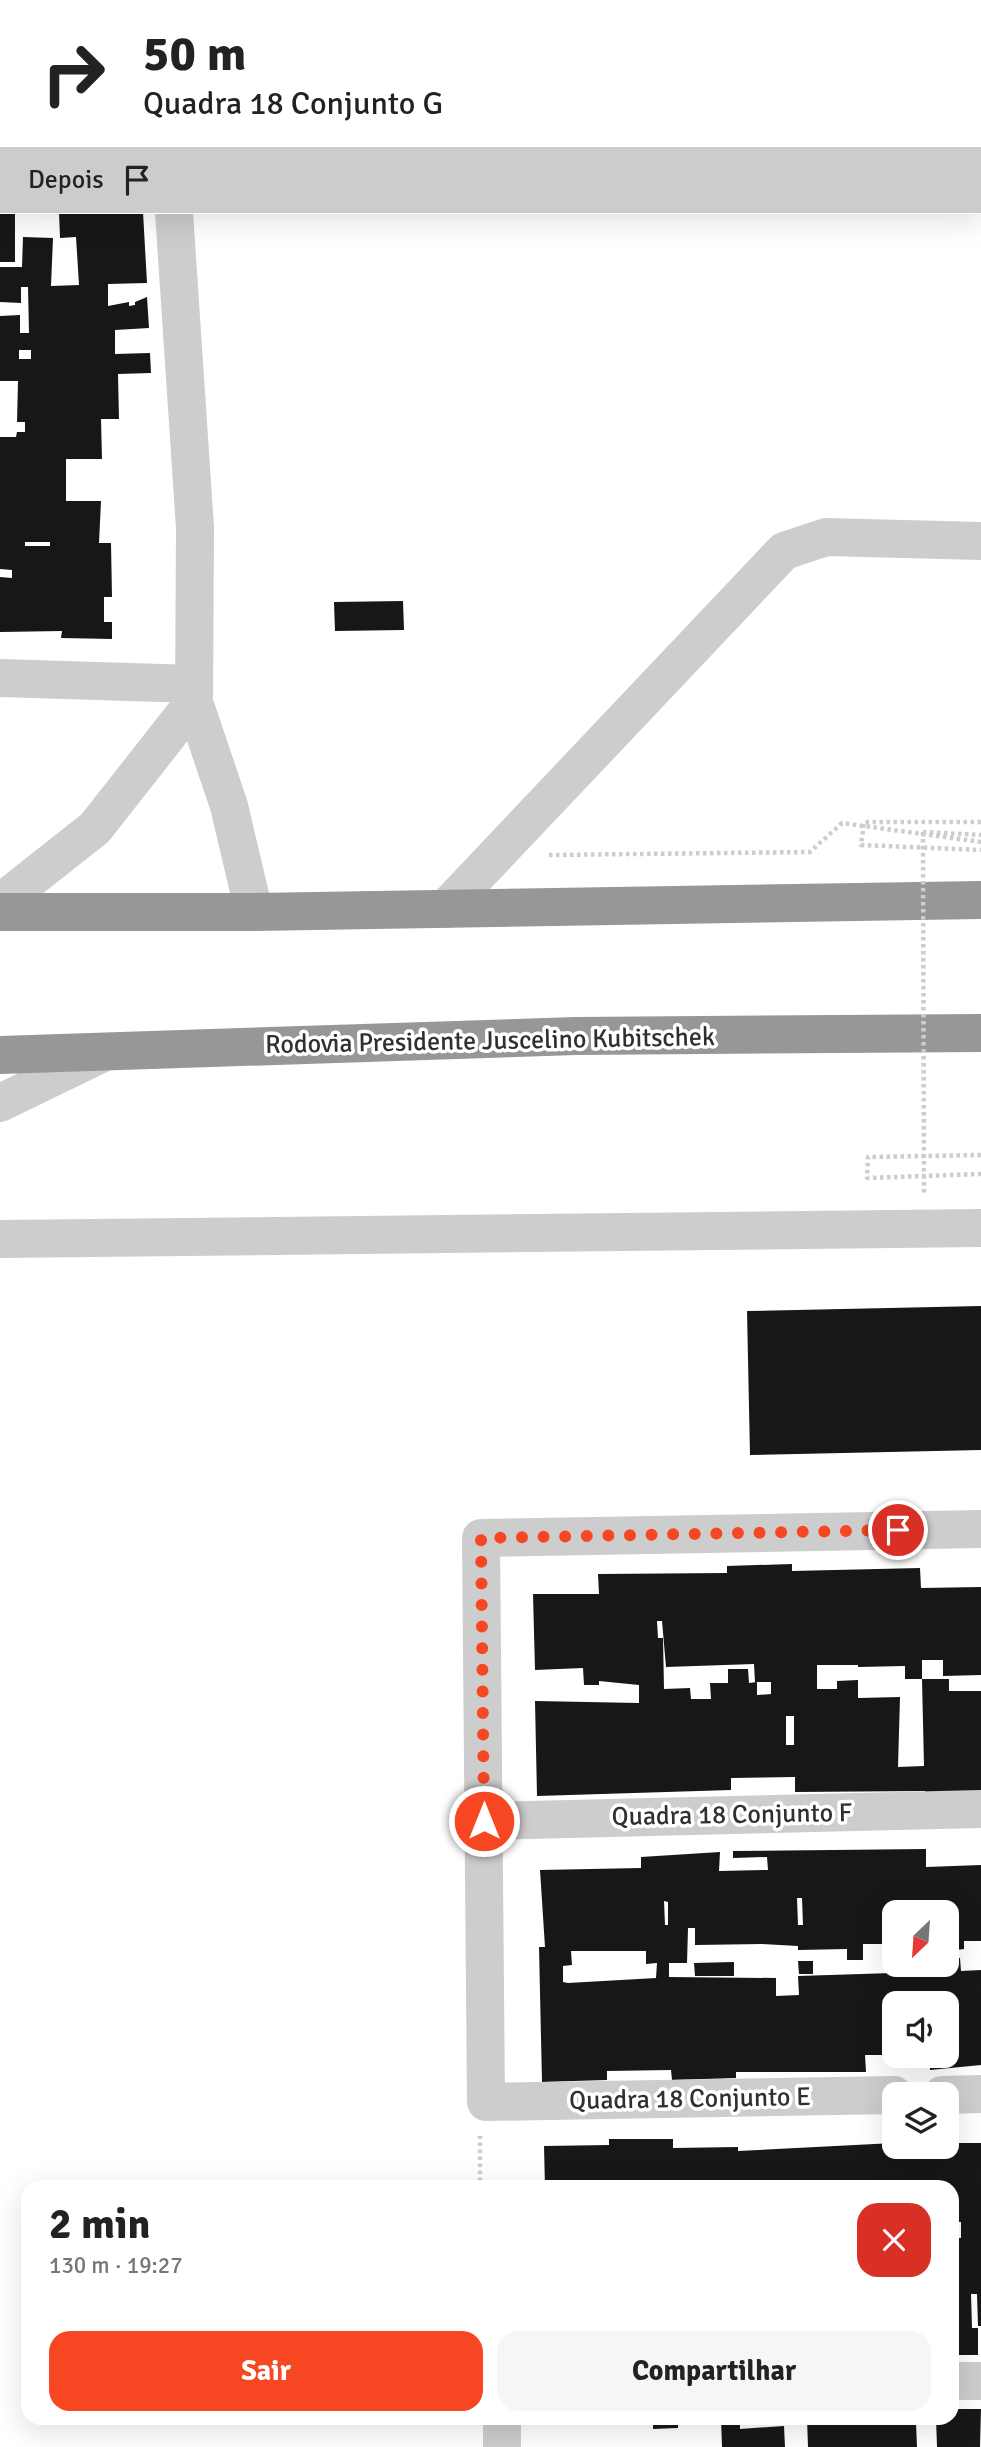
<!DOCTYPE html>
<html lang="pt">
<head>
<meta charset="utf-8">
<style>
  body { margin:0; font-family:Signika,sans-serif; background:#f6f6f6; color:#222; height:100vh; display:flex; flex-direction:column; font-size:26px; white-space:nowrap }
  * { box-sizing:border-box; margin:0 }
  p { font-size:23px; color:#767676 }
  .icon { flex:none; width:38px; height:38px; fill:none; stroke:currentColor; stroke-width:2; stroke-linecap:round; stroke-linejoin:round }
  .map { position:relative; flex:1; overflow:hidden }
  .drawer { position:absolute; left:21px; top:2180px; width:938px; height:245px; display:flex; flex-direction:column; background:#fff; border-radius:21px; box-shadow:0 7px 28px #0002 }
  .drawer>* { flex:none }
  .banner { position:absolute; left:0px; top:0px; width:982px; height:214px; box-shadow:0 7px 28px #0002; background:#fff; color:#222; overflow:hidden }
  .needle { width:46px; rotate:205deg }
  .controls { position:absolute; left:882px; top:1900px; display:grid; gap:14px }
  .controls a { display:grid; place-items:center; width:77px; height:77px; border-radius:14px; background:#fff; box-shadow:0 7px 28px #0002; font-size:35px }
  .pin { position:absolute; display:grid; place-items:center; width:60px; height:60px; color:#fff; margin:-30px; border:4px solid #fff; border-radius:50%; box-shadow:0 2px 7px #0007 }
  .me { position:absolute; width:77px; margin:-38px; rotate:0deg; stroke-linejoin:round; filter:drop-shadow(0 0 5px #0008) }
  .turn { display:flex; align-items:center; gap:24px; height:147px; padding:0 28px; font-size:32px }
  .turn .icon { width:91px; height:91px; stroke-width:2.5 }
  .turn b { display:block; font-size:49px; line-height:60px }
  .then { display:flex; align-items:center; height:66px; padding:0 28px; background:#0003; gap:14px; font-size:26px }
  .round { display:grid; place-items:center; flex:none; width:74px; height:74px; border-radius:21px; background:#f6f6f6 }
  .headline { display:flex; align-items:center; justify-content:space-between; height:119px; padding:0 28px }
  h1 { font-size:42px; font-weight:800; line-height:52px }
  .primary-button { display:flex; gap:14px; margin-top:auto; padding:14px 28px }
  .primary-button a { flex:1; height:80px; border-radius:21px; background:#f64622; color:#fff; font-size:28px; font-weight:800; line-height:80px; text-align:center }
  .primary-button a+a { background:#f6f6f6; color:#222 }
  .map>svg:first-child { display:block }
  .building { fill:#171717; fill-rule:evenodd }
  .lines { fill:none; stroke-linecap:round; stroke-linejoin:round }
  .path { stroke:#cdcdcd; stroke-width:4.5; stroke-dasharray:3.5 3.5; stroke-linecap:butt }
  .minor { stroke:#cdcdcd; stroke-width:38 }
  .highway { stroke:#979797; stroke-width:38 }
  .path-bridge { stroke:#cdcdcd; stroke-width:4.5; stroke-dasharray:3.5 3.5; stroke-linecap:butt }
  .route { stroke:#f64622; stroke-width:12; stroke-dasharray:0 21.6 }
  .labels { text-anchor:middle; dominant-baseline:central; stroke-width:7; stroke-linejoin:round; paint-order:stroke }
  .street-label { font-size:26px; fill:#303030; stroke:#fff }
</style>
</head>
<body>
<div class="map">
<svg width="981" height="2447" viewBox="0 0 981 2447">
  <rect width="100%" height="100%" fill="#fff"/>
  <path class="building" d="M0 212H15V262H0Z
    M59 212H143L147 283 108 284V306L129 302V306L135 305V302L147 297 149 328 115 330V354L150 353 151 373 118 374 119 419H101L102 459H66V501H101L99 543H111L112 597H104V622H112V639L61 638 62 631 0 632V577L12 578V570L0 569V437H16L17 432H25V422H17L18 381H0V316L20 315V333H29L28 287H21V303L0 302V267H22L23 237 53 238 51 286 79 285 76 237 60 238ZM19 350H31V359H19ZM25 542H50V546H25Z
    M403 601 404 630 335 631 334 602Z
    M981 1306V1450L750 1455 747 1311Z
    M792 1564V1571L920 1568 921 1588 981 1587V1675L943 1676V1660H922V1679H905V1666L858 1667V1665H817V1689H837V1681L858 1680V1698L900 1697 898 1767 924 1766 922 1679H949V1691H981V1794L925 1795V1791L795 1792V1777L731 1778V1790L537 1796 535 1701 639 1703V1685L599 1681V1685H584L583 1668 535 1670 533 1594H599L598 1574 727 1573V1566ZM657 1621H662L666 1667 754 1664 755 1682H771V1694L757 1695V1682L749 1683 748 1669H728V1683H710L711 1699H691L690 1688 664 1689 663 1638H658ZM786 1716H794V1745H786Z
    M926 1849V1867L981 1865V1941H964V1949L956 1950V1942H947V1913H894V1944H863V1960H847V1949L798 1950V1946L762 1944 695 1945V1928H688L687 1963H669V1977L776 1978V1996L799 1995 798 1976 893 1973V1965H947V1958H960L961 1971 981 1970V2065L930 2070V2056H947V2004H936L935 1994H928L929 2004H894V2055H865L866 2072H736V2078L672 2080 671 2070 607 2071V2080L542 2082 539 1947H545L540 1870 641 1868V1857L720 1852 719 1871 768 1870 767 1857 733 1858V1851ZM797 1898H802L803 1925H798ZM664 1901 668 1902V1925H665ZM571 1951H646V1964L657 1963 656 1978 568 1983 563 1982V1966L572 1965Z
    M798 1961H813V1974H799Z
    M734 1962V1976H695L694 1963Z
    M609 2139H673V2148L738 2147V2151L894 2143V2147H947V2143H981V2326H978L977 2294H971L972 2328H978V2355H952V2238H961V2222H952V2188H673V2182H670V2188H545L544 2146 609 2145Z
    M952 2409H981L980 2447H937L936 2418H952Z
    M653 2418H678V2428L653 2429Z
    M721 2418H740V2429L784 2426 785 2447H722Z
    M807 2418H851V2424L916 2423 917 2447H808Z"/>
  <g class="lines">
    <path class="path" d="M981 822H864L861 845 981 850
      M923 832 981 835
      M549 855 810 852 842 823 981 842
      M981 1155 868 1157 867 1178 981 1174
      M480 2188V2136"/>
    <path class="minor" d="M167 0V2
      M174 212 195 528 194 702 229 806 254 912
      M0 678 194 684
      M0 903 95 828 194 702
      M445 909 784 551 826 537 981 541
      M0 1103 105 1052
      M0 1239 981 1228
      M484 1821 981 1809
      M894 2095 486 2102 481 1538 981 1529
      M942 2095 981 2094
      M952 2381H981
      M502 2447V2418"/>
    <path class="highway" d="M0 912H254L981 900
      M0 1055 576 1036 981 1033"/>
    <path class="path-bridge" d="M923 832 924 1196"/>
  </g>
  <g class="lines">
    <path class="route" d="M484 1821 481 1538 898 1530"/>
  </g>
  <g class="labels">
    <g class="street-label">
      <text transform="translate(490 1041) rotate(-1)">Rodovia Presidente Juscelino Kubitschek</text>
      <text transform="translate(732 1815) rotate(-1)">Quadra 18 Conjunto F</text>
      <text transform="translate(690 2099) rotate(-1)">Quadra 18 Conjunto E</text>
    </g>
  </g>
</svg>
<div class="controls">
<a><svg class="needle" viewBox="-14 -14 28 28"><path d="M0-13l5 13h-10z" fill="#e53935"/><path d="M0 13l5-13h-10z" fill="#767676"/></svg></a>
<a><svg class="icon" aria-label="sound" viewBox="0 0 24 24"><path d="M4 9h4l5-4v14l-5-4H4zM17 9q2 3 0 6"/></svg></a>
<a><svg class="icon" aria-label="layers" viewBox="0 0 24 24"><path d="M12 4l9 5-9 5-9-5zM3 14l9 5 9-5"/></svg></a>
</div>
<div class="pin" style="left:898px;top:1530px;background:#d93025"><svg class="icon" aria-label="arrive" viewBox="0 0 24 24"><path d="M6 21V4h12l-3 4 3 4H6"/></svg></div>
<svg class="me" style="left:484px;top:1821px" viewBox="-20 -20 40 40"><circle r="17" fill="#f64622" stroke="#fff" stroke-width="3"/><path d="M0-11L8 9 0 5-8 9z" fill="#fff"/></svg>
<div class="banner">
<div class="turn"><svg class="icon" aria-label="right" viewBox="0 0 24 24"><path d="M7 20v-9h11M14 6l5 5-5 5"/></svg><div><b>50 m</b>Quadra 18 Conjunto G</div></div>
<div class="then">Depois<svg class="icon" aria-label="arrive" viewBox="0 0 24 24"><path d="M6 21V4h12l-3 4 3 4H6"/></svg></div>
</div>
<section class="drawer">
<div class="headline"><div><h1>2 min</h1><p>130 m · 19:27</p></div><a class="round" style="background:#d93025;color:#fff"><svg class="icon" aria-label="close" viewBox="0 0 24 24"><path d="M6 6l12 12M18 6L6 18"/></svg></a></div>
<div class="primary-button"><a>Sair</a><a>Compartilhar</a></div>
</section>
</div>
</body>
</html>
